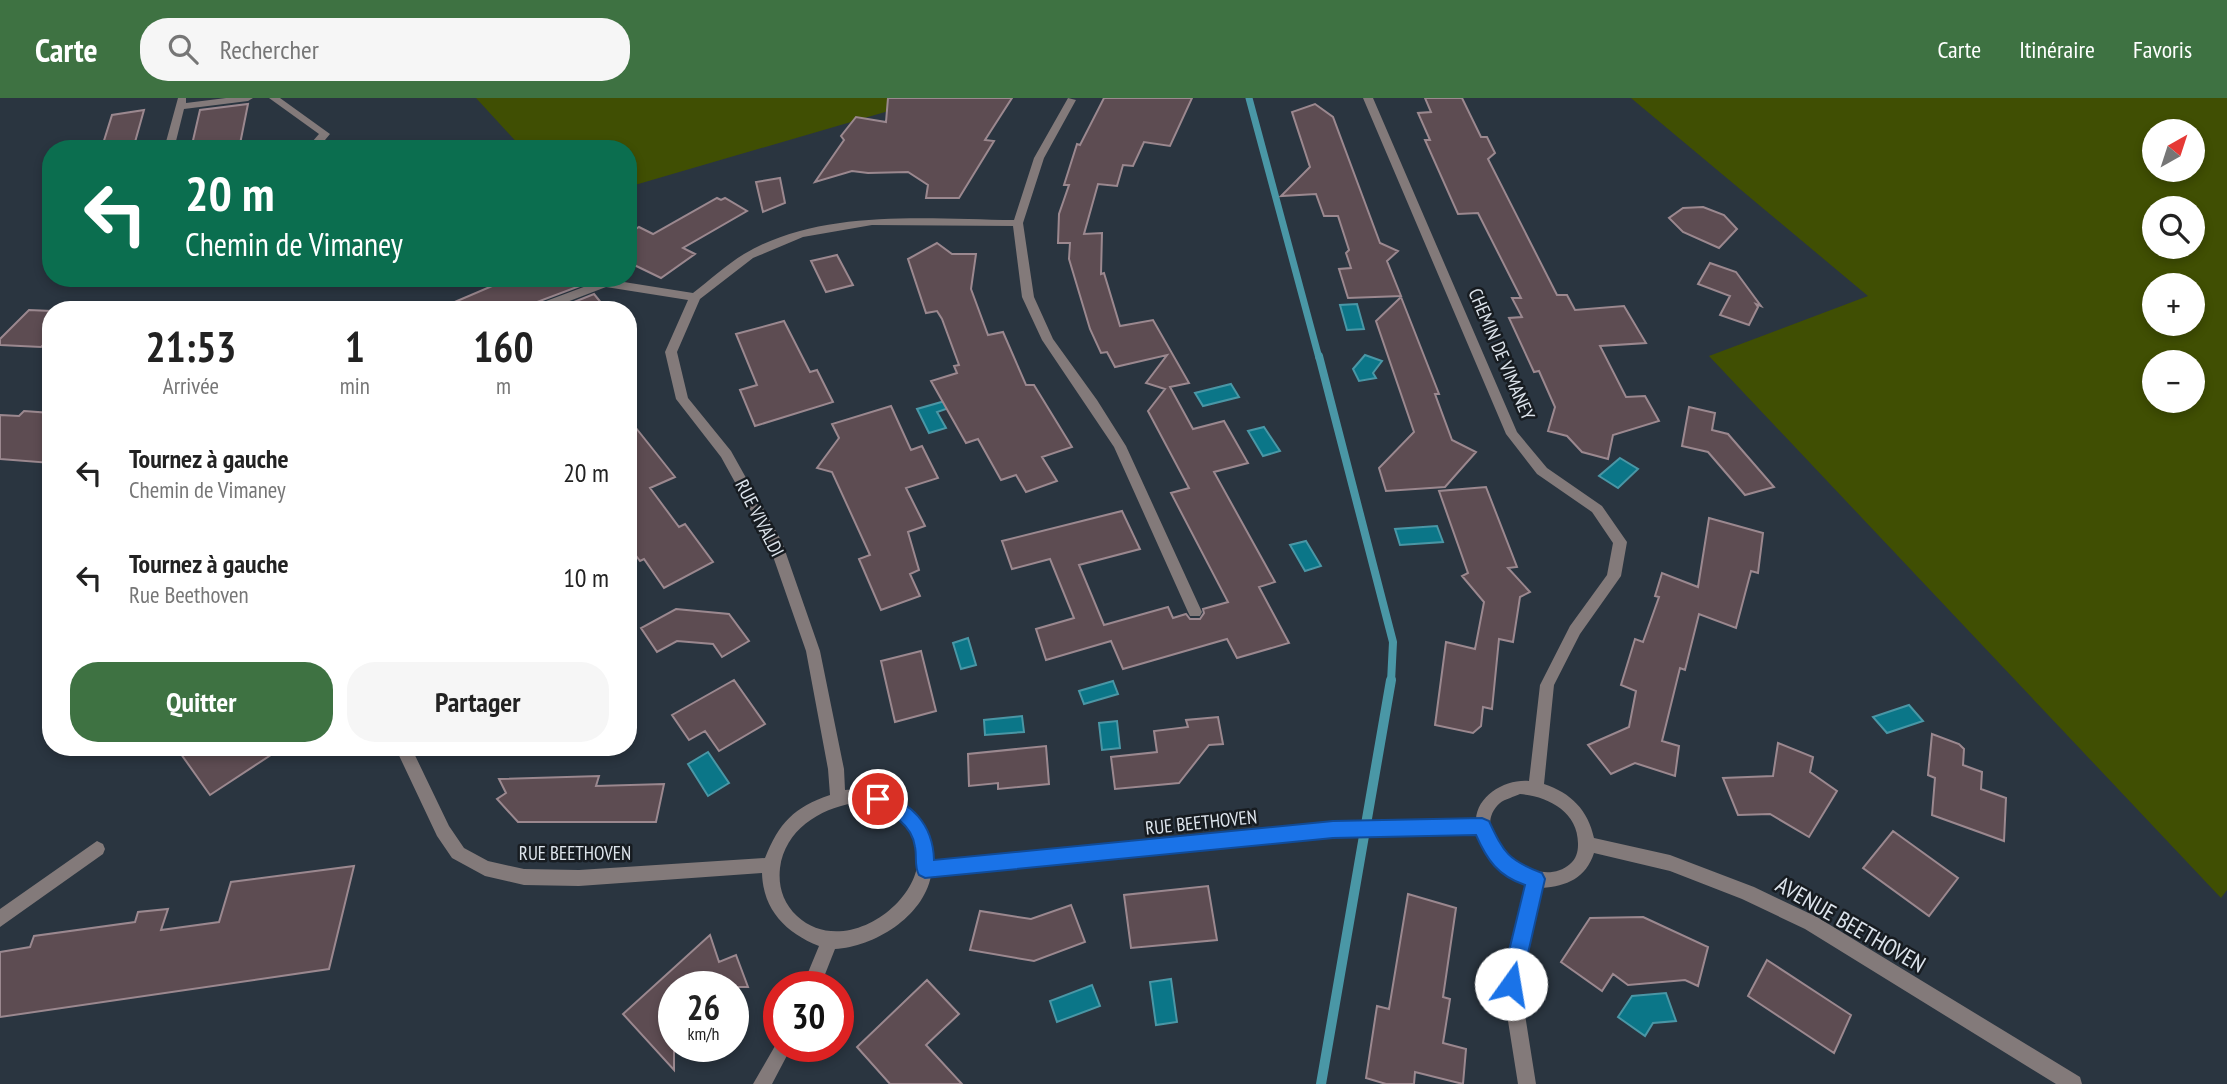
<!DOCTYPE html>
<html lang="fr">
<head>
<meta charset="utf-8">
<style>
  body { margin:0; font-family:"PT Sans Narrow",sans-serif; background:#f6f6f6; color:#222; height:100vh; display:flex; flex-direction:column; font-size:26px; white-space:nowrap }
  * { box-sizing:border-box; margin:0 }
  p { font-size:23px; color:#767676 }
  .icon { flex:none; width:38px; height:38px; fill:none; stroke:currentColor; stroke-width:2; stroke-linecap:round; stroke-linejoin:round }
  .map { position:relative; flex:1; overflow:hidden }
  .details { position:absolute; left:42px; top:203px; width:595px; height:455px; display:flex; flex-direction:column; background:#fff; border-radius:28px; box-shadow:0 4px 10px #0003 }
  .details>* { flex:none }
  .banner { position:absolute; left:42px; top:42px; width:595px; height:147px; border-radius:28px; box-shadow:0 4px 10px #0003; background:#0b6e4f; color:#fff; overflow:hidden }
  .needle { width:46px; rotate:39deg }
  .controls { position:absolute; left:2142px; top:21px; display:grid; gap:14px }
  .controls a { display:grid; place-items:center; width:63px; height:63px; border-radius:50%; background:#fff; box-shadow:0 4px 10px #0003; font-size:35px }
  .speed { position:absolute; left:658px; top:873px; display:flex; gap:14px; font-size:35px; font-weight:700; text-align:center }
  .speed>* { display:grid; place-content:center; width:91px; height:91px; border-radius:50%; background:#fff; box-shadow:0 4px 10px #0003; line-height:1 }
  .speed small { font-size:18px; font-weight:400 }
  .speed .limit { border:10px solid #d22; background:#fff; color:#111 }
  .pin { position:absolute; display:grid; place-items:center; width:60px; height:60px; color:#fff; margin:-30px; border:4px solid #fff; border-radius:50%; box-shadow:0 2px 7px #0007 }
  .me { position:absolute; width:77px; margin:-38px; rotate:13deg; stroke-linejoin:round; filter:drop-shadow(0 0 5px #0008) }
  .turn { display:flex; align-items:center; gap:24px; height:147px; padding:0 28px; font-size:32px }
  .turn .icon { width:91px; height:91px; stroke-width:2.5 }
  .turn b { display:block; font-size:49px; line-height:60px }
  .eta { display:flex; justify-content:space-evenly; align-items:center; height:119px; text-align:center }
  .eta b { font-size:42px; font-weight:600; line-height:49px }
  .button { display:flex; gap:14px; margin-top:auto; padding:14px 28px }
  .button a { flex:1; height:80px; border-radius:28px; background:#3e7242; color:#fff; font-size:28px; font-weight:600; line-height:80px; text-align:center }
  .button a+a { background:#f6f6f6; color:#222 }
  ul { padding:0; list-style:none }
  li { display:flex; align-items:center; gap:21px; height:105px; padding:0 28px }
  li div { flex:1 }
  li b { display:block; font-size:26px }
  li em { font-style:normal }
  header { display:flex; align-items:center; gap:42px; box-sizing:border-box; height:98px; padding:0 35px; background:#3e7242; color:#fff }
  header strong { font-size:33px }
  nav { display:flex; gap:38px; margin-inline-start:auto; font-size:24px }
  .search { width:490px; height:63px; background:#f6f6f6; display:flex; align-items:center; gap:18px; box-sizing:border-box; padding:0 24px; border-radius:28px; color:#767676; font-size:26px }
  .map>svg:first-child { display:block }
  .green { fill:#404f03; fill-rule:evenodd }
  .water { fill:#0b7688; stroke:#4a97a6; stroke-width:2 }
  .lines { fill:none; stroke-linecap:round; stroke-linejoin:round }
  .stream-far2 { stroke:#4a97a6; stroke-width:7 }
  .stream-far1 { stroke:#4a97a6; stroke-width:8 }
  .stream { stroke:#4a97a6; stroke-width:10 }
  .building { fill:#5d4c52; stroke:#9b888f; stroke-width:2 }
  .minor { fill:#837a7a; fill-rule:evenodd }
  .route { fill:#1a73e8; stroke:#114b97; stroke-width:2 }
  .labels { text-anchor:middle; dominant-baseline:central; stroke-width:5; stroke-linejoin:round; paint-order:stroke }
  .street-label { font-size:19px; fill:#dde4ec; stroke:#171c21 }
  .near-street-label { font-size:23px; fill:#dde4ec; stroke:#171c21 }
</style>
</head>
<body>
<header>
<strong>Carte</strong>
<div class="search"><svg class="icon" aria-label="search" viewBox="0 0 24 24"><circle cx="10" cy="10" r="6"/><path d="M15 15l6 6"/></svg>Rechercher</div>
<nav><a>Carte</a><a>Itinéraire</a><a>Favoris</a></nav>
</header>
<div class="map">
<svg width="2227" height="986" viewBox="0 0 2227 986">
  <rect width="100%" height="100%" fill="#2a3540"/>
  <path class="green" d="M476 0H933L628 89V51H523Z
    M1631 0H2227V792L2221 800 1709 258 1868 198ZM2154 33H2193V72H2154ZM2154 110H2193V149H2154ZM2154 187H2193V226H2154ZM2154 264H2193V303H2154Z"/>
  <path class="water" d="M1357 206 1364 231 1347 232 1340 207Z
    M1365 257 1382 263 1373 275 1376 280 1359 283 1353 271Z
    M1231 286 1239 299 1203 308 1195 295Z
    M945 303 949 310 937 314 946 330 929 335 917 311Z
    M1264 329 1280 353 1263 358 1248 333Z
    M1620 360 1638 371 1618 390 1599 378Z
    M1437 428 1443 444 1400 447 1395 431Z
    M1306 443 1321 468 1305 473 1290 447Z
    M968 540 976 567 961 571 953 545Z
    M1113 583 1118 596 1084 606 1079 593Z
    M1909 607 1923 623 1887 635 1873 619Z
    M1022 618 1024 634 985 637 984 622Z
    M1117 623 1120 650 1102 652 1099 625Z
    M708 654 729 685 708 698 688 666Z
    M1171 881 1177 924 1156 927 1150 884Z
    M1092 887 1100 908 1057 924 1050 903Z
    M1666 895 1676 923 1653 925 1645 938 1618 919 1632 898Z"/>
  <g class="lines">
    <path class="stream-far2" d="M1249 0 1319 260"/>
    <path class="stream-far1" d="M1319 258 1393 544 1391 584"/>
    <path class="stream" d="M1321 986 1391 582"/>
  </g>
  <path class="building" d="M888 0H1012L985 42 994 43 959 100H926L928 87 908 74 868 75 852 73 815 84 844 42 841 38 856 19 886 24Z
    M1104 0H1192L1170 48 1144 44 1133 68 1123 67 1117 88 1098 86 1084 136 1102 135 1101 176 1104 175 1120 228 1153 222 1189 285 1170 289 1193 331 1224 323 1248 365 1214 374 1275 484 1259 489 1289 545 1237 560 1227 541 1123 571 1111 543 1046 562 1036 531 1074 520 1050 461 1012 471 1002 443 1122 413 1140 451 1079 467 1104 527 1168 509 1173 520 1186 516 1190 521H1200L1204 515 1203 511 1228 504 1171 395 1189 390 1148 313 1165 291 1146 285 1167 257 1115 269 1107 254 1101 255 1090 231 1069 161 1070 145H1058L1059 116 1069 87H1064L1077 46 1080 47Z
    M1425 0H1462L1481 39H1487L1495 55 1488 61 1557 197H1567L1575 212 1624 208 1646 245 1600 248 1626 299 1645 298 1659 323 1613 337 1608 361 1582 354 1567 338 1548 333 1555 309 1539 273 1534 274 1509 220 1522 219 1512 200H1521L1478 115 1458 116 1425 42H1430L1418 15 1431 14Z
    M248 6 239 51H191L200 12Z
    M1315 6 1333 19 1380 145 1398 153 1387 163 1401 198 1348 200 1339 171 1351 170 1346 155 1349 152 1338 118H1324L1316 96 1281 98 1310 69 1292 14Z
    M144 12 135 44 102 49 112 17Z
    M780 80 785 105 763 114 756 84Z
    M717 100 721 102 725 100 747 113 683 150 695 156 661 180 628 164V136L639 129 653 136Z
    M1703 109 1724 117 1737 131 1719 150 1683 134 1669 120 1683 110Z
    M937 145 952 156H976L971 191 988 237 1003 234 1026 287H1034L1072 349 1042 359 1057 383 1026 394 1016 377 1001 382 978 341 966 345 931 283 957 275 954 268 959 267 942 221 937 213 926 215 908 161Z
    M837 157 853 187 826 194 811 163Z
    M1710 165 1736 174 1761 208 1756 206 1758 209 1749 227 1720 217 1730 198 1698 186Z
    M511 180H580L585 186 529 207 526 212H436Z
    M594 196 607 212H554Z
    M1401 199 1439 296H1435L1452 342 1476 354 1445 389 1386 393 1379 370 1414 334 1376 223Z
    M29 212 51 213V240L41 249 0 247V241Z
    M784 223 810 274 817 272 833 304 755 328 740 292 757 287 736 236Z
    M891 308 911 352 922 348 938 380 906 390 925 428 908 434 919 472 910 476 920 498 881 512 859 461 870 457 832 374 817 370 839 340 832 326Z
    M1689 309 1715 315 1712 332 1728 336 1774 389 1745 397 1708 354 1682 348Z
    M24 313 51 315V365L0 361V317L19 318Z
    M628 320 675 379 650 390 679 429 685 426 713 464 664 490 644 461 640 463 628 447Z
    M1486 389 1517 469 1508 470 1530 494 1520 499 1513 544 1499 541 1492 611 1483 609 1481 628 1473 635 1435 627 1446 544 1475 551 1484 504 1462 478 1468 475 1439 393Z
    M1709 420 1763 435 1758 475 1751 473 1736 530 1699 516 1685 572 1680 570 1662 643 1679 648 1675 678 1635 665 1611 676 1588 647 1629 629 1636 593 1621 587 1635 541 1643 544 1659 499 1655 498 1662 475 1698 489Z
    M676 511 729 516 749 543 722 559 713 546 677 543 657 554 641 530Z
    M921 553 936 613 895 624 881 563Z
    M734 582 765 626 719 653 705 633 689 642 672 617Z
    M1218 619 1223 646 1209 647 1179 685 1115 691 1111 659 1157 654 1154 633 1188 629 1186 622Z
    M1932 636 1959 646 1964 651 1963 667 1982 674 1981 691 2006 700 2004 743 1932 717 1935 680 1928 677Z
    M1778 645 1813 659 1810 674 1837 693 1809 739 1770 716 1738 717 1723 680 1773 678Z
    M1046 648 1049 686 998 691V685L969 688 968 656Z
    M176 649H283L210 697Z
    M599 678 596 688 664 686 656 724H518L497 701 506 695 499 681Z
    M1893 733 1958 780 1929 818 1863 770Z
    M354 768 329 871 0 919V854L30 849 34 838 135 824 138 814 168 811 161 832 219 824 231 784Z
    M1208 788 1217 842 1131 850 1124 797Z
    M1408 796 1456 810 1443 899 1450 901 1443 945 1466 951 1463 986 1415 974 1414 986H1386L1366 980 1377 908 1389 911Z
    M1071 807 1085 844 1034 863 970 852 980 813 1031 821Z
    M1643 819 1708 849 1698 888 1685 882 1628 887 1613 876 1602 893 1561 864 1590 820Z
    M710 837 719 864 736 857 748 889H674V972L623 916Z
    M1767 862 1851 917 1834 955 1748 898Z
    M927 882 959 916 926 947 962 986H890L857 949Z"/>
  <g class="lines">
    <path class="minor" d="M178 0H186V5L226 0H253L248 3 184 11 174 51H164Z
      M269 0H280L330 36 320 48 295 51 312 44 319 36Z
      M1068 0 1076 2 1044 60 1023 125 1034 199 1053 241 1097 302 1126 348 1202 514 1200 518H1190L1188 514 1114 349 1042 242 1022 199 1013 128 872 127 803 139 753 160 700 201 677 254 688 300 731 353 782 444 820 553 844 671 845 692C855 691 863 693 872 695 907 704 931 726 934 762L1333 725 1379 722H1476C1477 697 1506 681 1529 683L1540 587 1570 528 1607 477 1613 445 1592 414 1537 376 1506 336 1363 0H1373L1517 334 1547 370 1602 408 1627 444 1621 478 1580 536 1554 587 1544 686C1571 695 1588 712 1594 740L1670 757 1754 789 1817 819 2080 979 2082 986H2056L1805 831 1742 801 1670 773 1594 755C1586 780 1567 788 1542 790L1520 885 1536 986H1518L1502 885 1526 786C1501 779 1486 760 1477 736H1379L1333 739 931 778C923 819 874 849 835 851L820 889H802L819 848C786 835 763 812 762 775L579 788 524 787 485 778 452 760 437 738 395 649H411L449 728 464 750 488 763 524 771 579 772 765 760C779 725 794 709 830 697L828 671 806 553 768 444 721 359 676 301 665 254 688 202 606 189 546 212H528L530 209 605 181 693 195C710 182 726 167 744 156 821 110 928 121 1014 122L1034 60ZM1520 696C1548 698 1579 714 1578 747 1578 754 1576 761 1570 766 1536 796 1464 737 1500 705 1505 701 1514 699 1520 696ZM854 705C871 709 889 712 903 725 957 777 853 870 797 818 783 805 778 788 780 770 785 732 819 711 854 705Z
      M97 743 103 746 105 751 103 756 0 829V811Z
      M779 941V948H792L772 986H753Z"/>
  </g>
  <path class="route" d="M878 693C911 705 933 725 934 762L1333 723 1482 720 1489 723C1504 755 1508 762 1542 775L1545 781 1521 886 1518 892 1511 895 1504 892 1501 886 1525 787C1498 778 1487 762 1476 737L1333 740 925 780 919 777C914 768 917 759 915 749 912 726 891 715 872 707L869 701 872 695Z"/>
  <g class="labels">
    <g class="street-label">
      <text transform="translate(1502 256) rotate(67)">CHEMIN DE VIMANEY</text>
      <text transform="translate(760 420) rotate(63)">RUE VIVALDI</text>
      <text transform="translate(1201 724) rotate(-6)">RUE BEETHOVEN</text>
      <text x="575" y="755">RUE BEETHOVEN</text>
    </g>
    <g class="near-street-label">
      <text transform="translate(1851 826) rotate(30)">AVENUE BEETHOVEN</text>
    </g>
  </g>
</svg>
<div class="controls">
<a><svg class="needle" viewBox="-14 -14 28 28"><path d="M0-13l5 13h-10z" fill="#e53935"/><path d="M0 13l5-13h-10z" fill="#767676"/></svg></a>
<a><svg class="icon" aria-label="search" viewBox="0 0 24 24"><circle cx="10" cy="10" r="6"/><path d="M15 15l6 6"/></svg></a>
<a>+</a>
<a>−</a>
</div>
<div class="speed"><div>26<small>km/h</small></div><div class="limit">30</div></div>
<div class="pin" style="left:878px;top:701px;background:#d93025"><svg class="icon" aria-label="arrive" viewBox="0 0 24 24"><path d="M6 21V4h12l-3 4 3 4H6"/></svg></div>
<svg class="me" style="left:1511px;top:886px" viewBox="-20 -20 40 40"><circle r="19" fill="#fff"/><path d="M0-13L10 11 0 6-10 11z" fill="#1a73e8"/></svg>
<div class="banner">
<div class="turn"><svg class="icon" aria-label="left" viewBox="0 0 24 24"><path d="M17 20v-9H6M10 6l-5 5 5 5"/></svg><div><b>20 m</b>Chemin de Vimaney</div></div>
</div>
<section class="details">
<div class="eta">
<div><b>21:53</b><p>Arrivée</p></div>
<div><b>1</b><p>min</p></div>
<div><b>160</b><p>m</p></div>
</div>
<ul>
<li><svg class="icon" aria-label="left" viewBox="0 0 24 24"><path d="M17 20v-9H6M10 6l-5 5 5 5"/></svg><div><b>Tournez à gauche</b><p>Chemin de Vimaney</p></div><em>20 m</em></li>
<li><svg class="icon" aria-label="left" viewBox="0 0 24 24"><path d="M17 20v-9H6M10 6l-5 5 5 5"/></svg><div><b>Tournez à gauche</b><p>Rue Beethoven</p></div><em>10 m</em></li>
</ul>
<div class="button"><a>Quitter</a><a>Partager</a></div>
</section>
</div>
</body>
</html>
